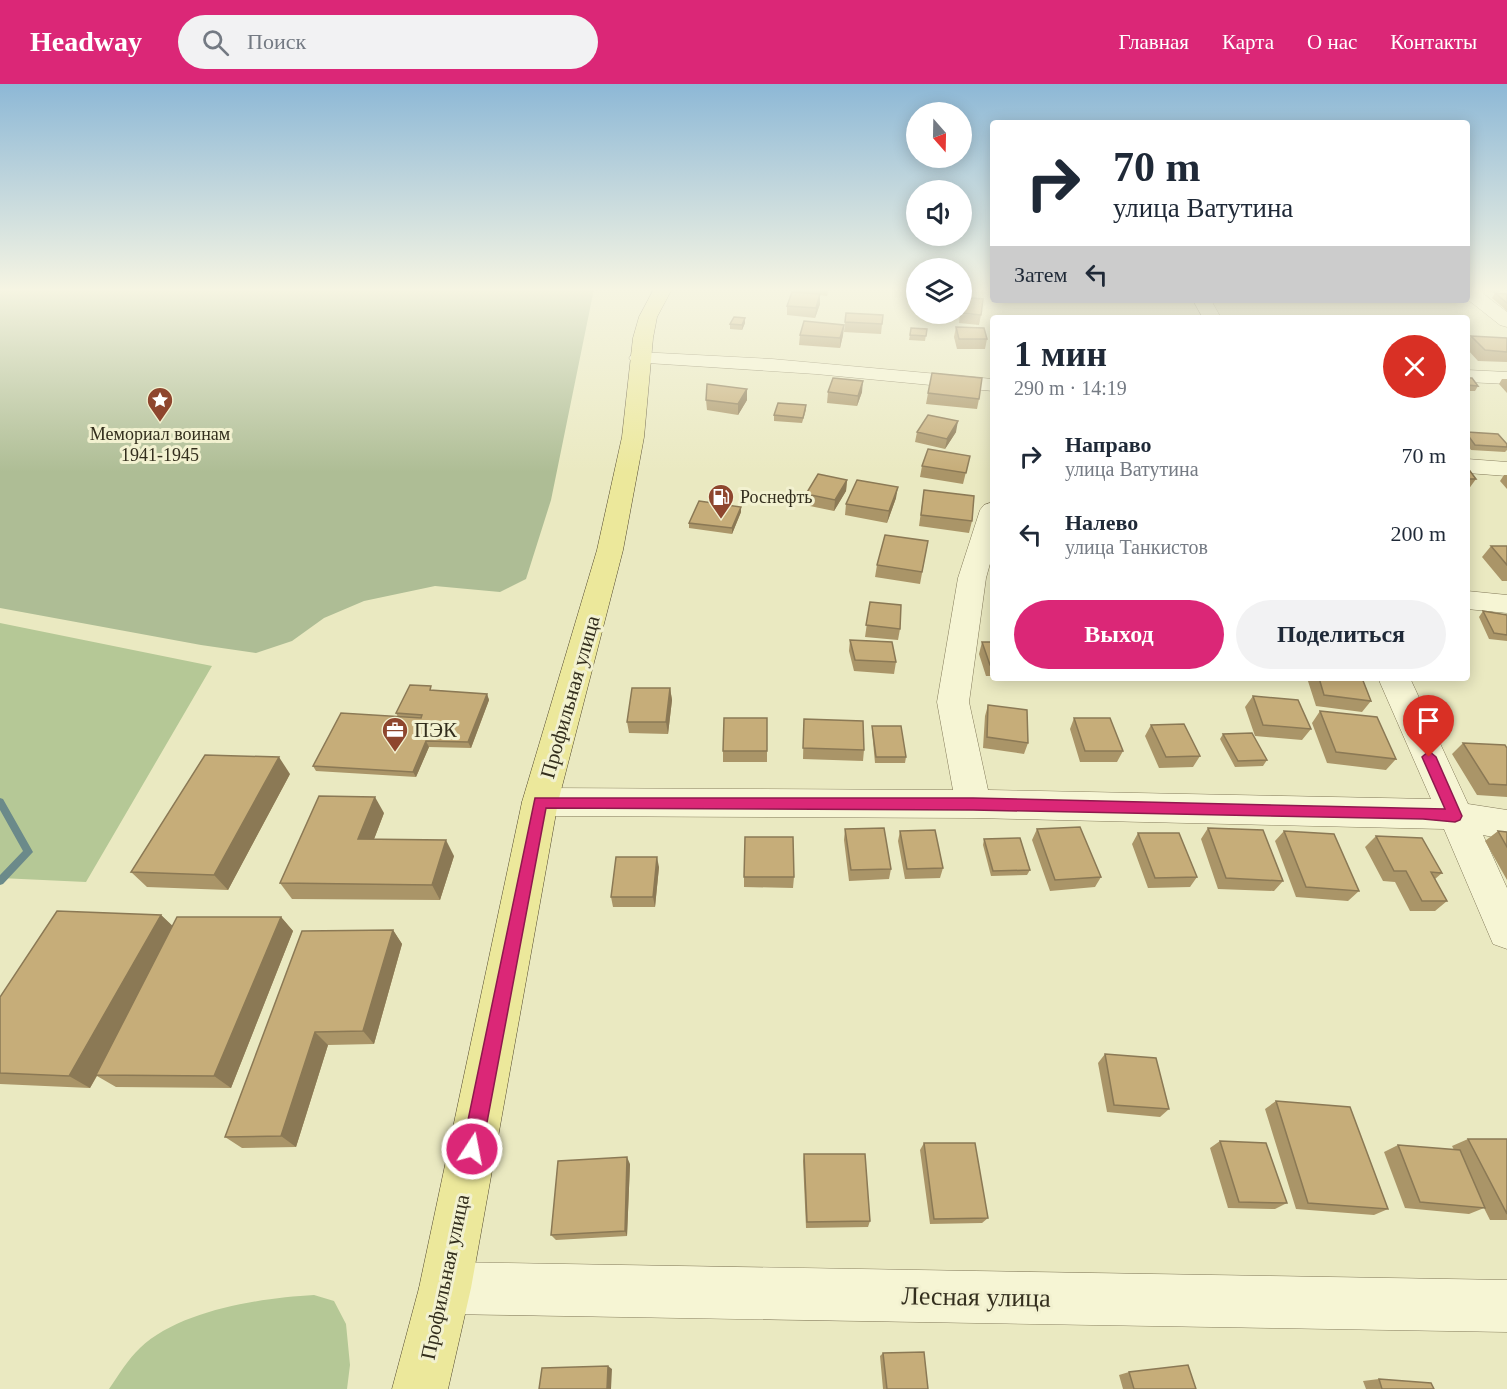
<!DOCTYPE html>
<html lang="ru">
<head>
<meta charset="utf-8">
<style>
  body { margin:0; font-family:Georgia,serif; background:#f2f2f3; color:#1f2937; height:100vh; display:flex; flex-direction:column; font-size:22px; white-space:nowrap }
  * { box-sizing:border-box; margin:0 }
  p { font-size:20px; color:#747a83 }
  .icon { flex:none; width:33px; height:33px; fill:none; stroke:currentColor; stroke-width:2; stroke-linecap:round; stroke-linejoin:round }
  .map { position:relative; flex:1; overflow:hidden }
  .side { position:absolute; left:990px; top:231px; width:480px; height:366px; display:flex; flex-direction:column; background:#fff; border-radius:6px; box-shadow:0 3px 15px #0003 }
  .side>* { flex:none }
  .banner { position:absolute; left:990px; top:36px; width:480px; height:183px; border-radius:6px; box-shadow:0 3px 15px #0003; background:#fff; color:#1f2937; overflow:hidden }
  .needle { width:39px; rotate:160deg }
  .fabs { position:absolute; left:906px; top:18px; display:grid; gap:12px }
  .fabs a { display:grid; place-items:center; width:66px; height:66px; border-radius:50%; background:#fff; box-shadow:0 3px 15px #0003; font-size:30px }
  .pin { position:absolute; display:grid; place-items:center; width:51px; height:51px; color:#fff; margin:-62px -26px; border-radius:50% 50% 50% 0; rotate:-45deg; box-shadow:0 0 6px #0007 }
  .pin .icon { rotate:45deg }
  .me { position:absolute; width:66px; margin:-33px; rotate:11deg; stroke-linejoin:round; filter:drop-shadow(0 0 4px #0008) }
  .turn { display:flex; align-items:center; gap:21px; height:126px; padding:0 24px; font-size:27px }
  .turn .icon { width:78px; height:78px; stroke-width:2.5 }
  .turn b { display:block; font-size:42px; line-height:51px }
  .then { display:flex; align-items:center; height:57px; padding:0 24px; background:#0003; gap:12px; font-size:22px }
  .round { display:grid; place-items:center; flex:none; width:63px; height:63px; border-radius:32px; background:#f2f2f3 }
  .overview { display:flex; align-items:center; justify-content:space-between; height:102px; padding:0 24px }
  h1 { font-size:36px; font-weight:600; line-height:45px }
  .button { display:flex; gap:12px; margin-top:auto; padding:12px 24px }
  .button a { flex:1; height:69px; border-radius:36px; background:#db2777; color:#fff; font-size:24px; font-weight:600; line-height:69px; text-align:center }
  .button a+a { background:#f2f2f3; color:#1f2937 }
  ul { padding:0; list-style:none }
  li { display:flex; align-items:center; gap:18px; height:78px; padding:0 24px }
  li div { flex:1 }
  li b { display:block; font-size:22px }
  li em { font-style:normal }
  header { display:flex; align-items:center; gap:36px; box-sizing:border-box; height:84px; padding:0 30px; background:#db2777; color:#fff }
  header strong { font-size:28px }
  nav { display:flex; gap:33px; margin-inline-start:auto; font-size:21px }
  .search { width:420px; height:54px; background:#f2f2f3; display:flex; align-items:center; gap:15px; box-sizing:border-box; padding:0 21px; border-radius:33px; color:#747a83; font-size:22px }
  .map>svg:first-child { display:block }
  .green { fill:#b5c896 }
  .cemetery { fill:#aebd95 }
  .lines { fill:none; stroke-linecap:round; stroke-linejoin:round }
  .stream { fill:#6b8a8a; fill-rule:evenodd }
  .street-casing { stroke:#837a5a; stroke-width:1 }
  .primary-casing { stroke:#51472e; stroke-width:1 }
  .street { fill:#f6f5d4; fill-rule:evenodd }
  .primary { fill:#ece89b; fill-rule:evenodd }
  .wall { fill:#aa9568 }
  .shaded-wall { fill:#8b7955 }
  .building { fill:#c6ad79; stroke:#8b7955; stroke-width:1.5 }
  .route { fill:#db2777; stroke:#8e194d; stroke-width:1.5 }
  .labels { text-anchor:middle; dominant-baseline:central; stroke-width:6; stroke-linejoin:round; paint-order:stroke }
  .far-poi-label { font-size:18px; fill:#332e1d; stroke:#f2f1d0 }
  .street-label { font-size:21px; fill:#332e1d; stroke:#f2f1d0 }
  .poi-label { font-size:21px; fill:#332e1d; stroke:#f2f1d0; text-anchor:start }
  .near-street-label { font-size:26px; fill:#332e1d; stroke:#f2f1d0 }
</style>
</head>
<body>
<header>
<strong>Headway</strong>
<div class="search"><svg class="icon" aria-label="search" viewBox="0 0 24 24"><circle cx="10" cy="10" r="6"/><path d="M15 15l6 6"/></svg>Поиск</div>
<nav><a>Главная</a><a>Карта</a><a>О нас</a><a>Контакты</a></nav>
</header>
<div class="map">
<svg width="1507" height="1305" viewBox="0 0 1507 1305">
  <rect width="100%" height="100%" fill="#eae9c1"/>
  <path class="green" d="M0 539 212 582 86 798 0 794Z
    M314 1211 334 1217 346 1240 350 1281 347 1305H109C118 1292 128 1275 140 1264 180 1226 261 1214 314 1211Z"/>
  <path class="cemetery" d="M0 205H594L551 416 526 495 500 508 435 502 364 517 324 534 292 557 256 569 201 561 0 524Z"/>
  <g class="lines">
    <path class="stream" d="M0 714 3 715 33 768 3 800 0 801V791L23 767 0 726Z"/>
    <g class="street-casing">
      <path id="street" d="M1467 205H1477L1507 228V243L1500 241 1467 215Z
        M1193 216H1211L1221 234H1203Z
        M639 268 772 275 993 295V307L816 290 632 278 629 274 632 270Z
        M1467 286 1507 288V300L1467 298Z
        M1467 375 1507 378V392L1467 389Z
        M993 418V469L986 494 969 618 988 706 1431 715 1378 594H1410L1468 720 1507 726V756L1483 751 1507 804V865L1493 860 1444 745 973 734 540 732 528 728 522 718 528 708 540 704 953 706 937 618 958 494 980 426 984 421Z
        M1467 507 1507 511V529L1467 525Z
        M445 1178 1507 1196V1248L445 1230 427 1222 419 1204 427 1186Z"/>
    </g>
    <g class="primary-casing">
      <path id="primary" d="M654 205H672L657 233 653 254 644 353 623 466 558 718 471 1204 448 1305H392L419 1204 522 718 597 466 622 353 633 254 639 233Z"/>
    </g>
    <use href="#street" class="street"/>
    <use href="#primary" class="primary"/>
  </g>
  <path class="wall" d="M796 205H829L827 212 820 211V220L815 234 787 231V222L796 208Z
    M1476 205H1502L1500 208 1479 207Z
    M1495 209 1507 210V227L1492 214Z
    M1217 216H1256L1255 218Z
    M960 230 981 231 979 241 959 239Z
    M883 231 881 250 844 248 845 238Z
    M745 239 742 246 730 245V240Z
    M844 241 843 251 840 264 799 261 800 251Z
    M956 243 987 255 985 265H957L954 253Z
    M927 245 925 257 909 256 910 251Z
    M1471 252 1507 254V278L1478 277 1467 265V259Z
    M1467 294 1478 302 1475 307H1467Z
    M1502 295H1507V309L1499 300Z
    M747 305V316L738 331 707 326 706 316Z
    M828 308H862L857 322 827 319Z
    M928 309 979 315 977 325 926 320Z
    M806 321V326L802 339 774 337V331Z
    M917 348H956L945 365 915 358Z
    M1467 348 1507 360V366L1505 368 1471 366 1467 360Z
    M970 372 963 400 920 393 922 382Z
    M1467 383 1476 395 1468 406H1467Z
    M1504 391H1507V405L1500 397Z
    M847 396 846 407 834 427 805 421 806 410Z
    M924 406 972 437 969 449 919 442Z
    M896 414 887 439 845 431 846 420Z
    M741 423V428L732 450 689 444V439Z
    M928 457 920 500 875 493 877 481Z
    M1491 462H1507V497H1502L1482 473Z
    M870 518 900 545 898 556 865 553Z
    M1483 527 1507 531V557L1489 555 1479 533Z
    M850 556 896 578 894 590 854 587 849 567Z
    M982 558H993V592H986L979 570Z
    M1307 594H1362L1371 617 1362 628 1316 622Z
    M670 604 672 616 668 650 629 649 627 638Z
    M433 606 487 610 489 616 471 664 429 663 416 693 316 687 313 682 398 633 396 629Z
    M1253 612 1311 645 1302 656 1255 652 1245 623Z
    M988 621 1028 659 1024 670 983 664 985 632Z
    M1320 627 1396 675 1386 686 1327 679 1312 639Z
    M767 634V678H723V667Z
    M1074 634 1123 667 1117 678H1080L1070 645Z
    M804 635 864 666 863 677 803 675Z
    M1151 641 1200 672 1193 683 1159 684 1145 652Z
    M872 642 906 673 905 679H875L872 647Z
    M1223 650 1267 676 1263 682 1235 683 1220 655Z
    M1463 659 1507 664V713L1477 711 1452 670Z
    M290 690 228 806 147 803 131 788Z
    M384 729 374 755 454 772 440 816 292 815 280 799Z
    M1208 744 1283 797 1274 807 1218 805 1201 755Z
    M845 745 891 785 889 795 849 797 844 756Z
    M1037 745 1101 793 1095 803 1050 807 1032 756Z
    M900 747 943 784 940 794 905 795 898 757Z
    M1284 747 1359 807 1348 817 1296 813 1275 757Z
    M1498 747 1507 748V796L1485 757Z
    M1138 749 1197 793 1190 803 1148 804 1132 760Z
    M1376 752 1442 789 1435 795 1447 817 1435 827H1410L1395 798 1383 797 1365 763Z
    M984 755 1030 786 1027 791 991 792 983 761Z
    M659 783 655 823H613L611 813Z
    M744 793H794L793 804 744 803Z
    M161 831 172 842 281 833 293 847 231 1004 116 1003 97 992 90 1004 0 1000V913Z
    M393 846 402 860 374 960 328 961 296 1063 242 1064 225 1053Z
    M1105 970 1169 1025 1160 1033 1107 1028 1098 979Z
    M1276 1017 1388 1125 1374 1131 1296 1125 1265 1025Z
    M1468 1055H1507V1136H1490L1484 1124 1469 1130 1405 1124 1384 1068 1398 1061 1454 1066 1452 1062Z
    M1220 1057 1287 1119 1275 1125 1228 1124 1210 1064Z
    M924 1059 988 1134 982 1139 930 1140 920 1066Z
    M804 1070 870 1137 868 1143 806 1144 803 1077Z
    M630 1080 627 1152 556 1156 551 1151Z
    M883 1269 928 1305H883L880 1272Z
    M1129 1288 1196 1305H1123L1119 1291Z
    M1379 1295 1434 1305H1366L1363 1297Z"/>
  <path class="shaded-wall" d="M820 210V220L815 234 816 224Z
    M745 234V239L742 246V241Z
    M844 241 843 251 840 264V254Z
    M863 297 862 308 857 322 858 312Z
    M747 305V316L738 331V320Z
    M958 337 956 348 945 365 947 355Z
    M847 396 846 407 834 427 835 416Z
    M898 403 896 414 887 439 889 427Z
    M741 423V428L732 450V444Z
    M670 604 672 616 668 650 666 638Z
    M487 610 489 616 471 664 468 658Z
    M426 657 429 663 416 693 413 688Z
    M279 673 290 690 228 806 214 791Z
    M375 713 384 729 368 771 358 755Z
    M446 756 454 772 440 816 432 801Z
    M657 773 659 783 655 823 653 813Z
    M161 831 177 846 90 1004 69 992Z
    M281 833 293 847 231 1004 214 992Z
    M393 846 402 860 374 960 363 947Z
    M315 948 328 961 296 1063 281 1052Z
    M627 1073 630 1080 627 1152 625 1147Z
    M608 1282 612 1285 611 1305H607Z"/>
  <path class="building" d="M792 208 820 210 816 224 787 222Z
    M1495 209 1507 210V219Z
    M963 213 983 215 981 231 962 229Z
    M846 229 883 231 882 240 845 238Z
    M734 233 745 234 742 241 730 240Z
    M804 237 844 241 840 254 800 251Z
    M956 243 984 244 987 255H959Z
    M911 244 927 245 926 252 910 251Z
    M1471 252 1507 254V268L1485 266Z
    M932 289 982 294 979 315 928 309Z
    M833 294 863 297 858 312 828 308Z
    M1467 294H1472L1478 302 1467 301Z
    M707 300 747 305 738 320 706 316Z
    M778 319 806 321 803 334 774 331Z
    M928 331 958 337 947 355 917 348Z
    M1467 348 1498 350 1507 360V363L1475 361 1467 350Z
    M928 365 970 372 966 389 922 382Z
    M1467 383 1476 395H1467Z
    M818 390 847 396 835 416 806 410Z
    M857 396 898 403 889 427 846 420Z
    M924 406 974 412 972 437 921 431Z
    M699 417 741 423 732 444 689 439Z
    M885 451 928 457 922 488 877 481Z
    M1491 462H1507V481Z
    M870 518 901 521 900 545 866 541Z
    M1483 527 1507 531V551L1494 549Z
    M850 556 892 558 896 578 855 576Z
    M982 558H993V581H990Z
    M1319 594H1362L1371 617 1324 611Z
    M410 601 431 602 430 606 487 610 468 658 426 657 413 688 313 682 341 629 421 634 422 631 396 629Z
    M632 604H670L666 638H627Z
    M1253 612 1298 616 1311 645 1263 641Z
    M988 621 1027 626 1028 659 987 653Z
    M1320 627 1377 633 1396 675 1336 668Z
    M724 634H767V667H723Z
    M1074 634H1110L1123 667H1085Z
    M804 635 863 637 864 666 803 664Z
    M1184 640 1200 672 1166 673 1151 641Z
    M872 642H901L906 673H876Z
    M1252 649 1267 676 1238 677 1223 650Z
    M1463 659 1505 661 1507 664V701L1489 700Z
    M205 671 279 673 214 791 131 788Z
    M319 712 375 713 358 755 446 756 432 801 280 799Z
    M1080 743 1101 793 1055 796 1037 745Z
    M884 744 891 785 851 786 845 745Z
    M1208 744 1263 746 1283 797 1226 794Z
    M935 746 943 784 907 785 900 747Z
    M1284 747 1334 750 1359 807 1306 803Z
    M1498 747 1507 748V763Z
    M1138 749H1179L1197 793 1155 794Z
    M1376 752 1422 754 1442 789 1431 788 1447 817H1422L1406 787H1394Z
    M745 753H793L794 793H744Z
    M1020 754 1030 786 993 787 984 755Z
    M616 773H657L653 813H611Z
    M57 827 161 831 69 992 0 989V913Z
    M177 833H281L214 992 96 991Z
    M393 846 363 947 315 948 281 1052 225 1053 302 847Z
    M1105 970 1156 974 1169 1025 1114 1021Z
    M1276 1017 1350 1023 1388 1125 1308 1119Z
    M1468 1055H1507V1130Z
    M1220 1057 1266 1059 1287 1119 1239 1118Z
    M924 1059H975L988 1134 934 1135Z
    M1398 1061 1460 1066 1485 1124 1420 1118Z
    M804 1070H865L870 1137 807 1138Z
    M627 1073 625 1147 551 1151 558 1077Z
    M924 1268 928 1305H887L883 1269Z
    M1188 1281 1196 1305H1134L1129 1288Z
    M608 1282 607 1305H539L542 1284Z
    M1379 1295 1431 1299 1434 1305H1382Z"/>
  <linearGradient id="sky" x2="0" y2="1"><stop stop-color="#8db8d6"/><stop offset="0.53" stop-color="#f6f5e3"/><stop offset="1" stop-color="#f6f5e3" stop-opacity="0"/></linearGradient>
  <rect width="1507" height="388" fill="url(#sky)"/>
  <path class="route" d="M1429 667 1436 673 1462 732 1460 736 1455 738 1423 735 973 726 546 724 482 1065 479 1072 472 1075 465 1072 462 1065 535 714H973L1445 725 1422 673Z"/>
  <defs>
    <g id="sight-pin" transform="scale(1.35)"><path d="M0 17L-7.5 6A9.5 9.5 0 1 1 7.5 6Z" fill="#8e462e" stroke="#f2f1d0"/><path d="M0-6L1.8-2.2L6-1.7L2.9 1.2L3.7 5.4L0 3.3L-3.7 5.4L-2.9 1.2L-6-1.7L-1.8-2.2Z" fill="#fff"/></g>
    <g id="fuel-pin" transform="scale(1.35)"><path d="M0 17L-7.5 6A9.5 9.5 0 1 1 7.5 6Z" fill="#8e462e" stroke="#f2f1d0"/><path d="M-5.5-6h7V0h2V4h1.3V-2.5L3-4.5l.8-.8L6-3V5H2.5V1h-1V6h-7ZM-4.2-4.7v3.2H.2V-4.7Z" fill="#fff"/></g>
    <g id="office-pin" transform="scale(1.35)"><path d="M0 17L-7.5 6A9.5 9.5 0 1 1 7.5 6Z" fill="#8e462e" stroke="#f2f1d0"/><path d="M-6-3h4V-5.5h4V-3h4V5H-6ZM-1-4.5V-3h2v-1.5ZM-6 0V1H6V0Z" fill="#fff"/></g>
  </defs>
  <g fill-rule="evenodd">
    <use href="#sight-pin" x="160" y="316"/>
    <use href="#fuel-pin" x="721" y="413"/>
    <use href="#office-pin" x="395" y="646"/>
  </g>
  <g class="labels">
    <g class="far-poi-label">
      <text x="160" y="350">Мемориал воинам<tspan x="160" dy="21">1941-1945</tspan></text>
      <text x="740" y="413" text-anchor="start">Роснефть</text>
    </g>
    <g class="street-label">
      <text transform="translate(570 613) rotate(-74)">Профильная улица</text>
      <text transform="translate(445 1193) rotate(-78)">Профильная улица</text>
    </g>
    <g class="poi-label">
      <text x="414" y="646">ПЭК</text>
    </g>
    <g class="near-street-label">
      <text transform="translate(976 1213) rotate(1)">Лесная улица</text>
    </g>
  </g>
</svg>
<div class="fabs">
<a><svg class="needle" viewBox="-14 -14 28 28"><path d="M0-13l5 13h-10z" fill="#e53935"/><path d="M0 13l5-13h-10z" fill="#747a83"/></svg></a>
<a><svg class="icon" aria-label="sound" viewBox="0 0 24 24"><path d="M4 9h4l5-4v14l-5-4H4zM17 9q2 3 0 6"/></svg></a>
<a><svg class="icon" aria-label="layers" viewBox="0 0 24 24"><path d="M12 4l9 5-9 5-9-5zM3 14l9 5 9-5"/></svg></a>
</div>
<div class="pin" style="left:1429px;top:673px;background:#d93025"><svg class="icon" aria-label="arrive" viewBox="0 0 24 24"><path d="M6 21V4h12l-3 4 3 4H6"/></svg></div>
<svg class="me" style="left:472px;top:1065px" viewBox="-20 -20 40 40"><circle r="17" fill="#db2777" stroke="#fff" stroke-width="3"/><path d="M0-11L8 9 0 5-8 9z" fill="#fff"/></svg>
<div class="banner">
<div class="turn"><svg class="icon" aria-label="right" viewBox="0 0 24 24"><path d="M7 20v-9h11M14 6l5 5-5 5"/></svg><div><b>70 m</b>улица Ватутина</div></div>
<div class="then">Затем<svg class="icon" aria-label="left" viewBox="0 0 24 24"><path d="M17 20v-9H6M10 6l-5 5 5 5"/></svg></div>
</div>
<section class="side">
<div class="overview"><div><h1>1 мин</h1><p>290 m · 14:19</p></div><a class="round" style="background:#d93025;color:#fff"><svg class="icon" aria-label="close" viewBox="0 0 24 24"><path d="M6 6l12 12M18 6L6 18"/></svg></a></div>
<ul>
<li><svg class="icon" aria-label="right" viewBox="0 0 24 24"><path d="M7 20v-9h11M14 6l5 5-5 5"/></svg><div><b>Направо</b><p>улица Ватутина</p></div><em>70 m</em></li>
<li><svg class="icon" aria-label="left" viewBox="0 0 24 24"><path d="M17 20v-9H6M10 6l-5 5 5 5"/></svg><div><b>Налево</b><p>улица Танкистов</p></div><em>200 m</em></li>
</ul>
<div class="button"><a>Выход</a><a>Поделиться</a></div>
</section>
</div>
</body>
</html>
